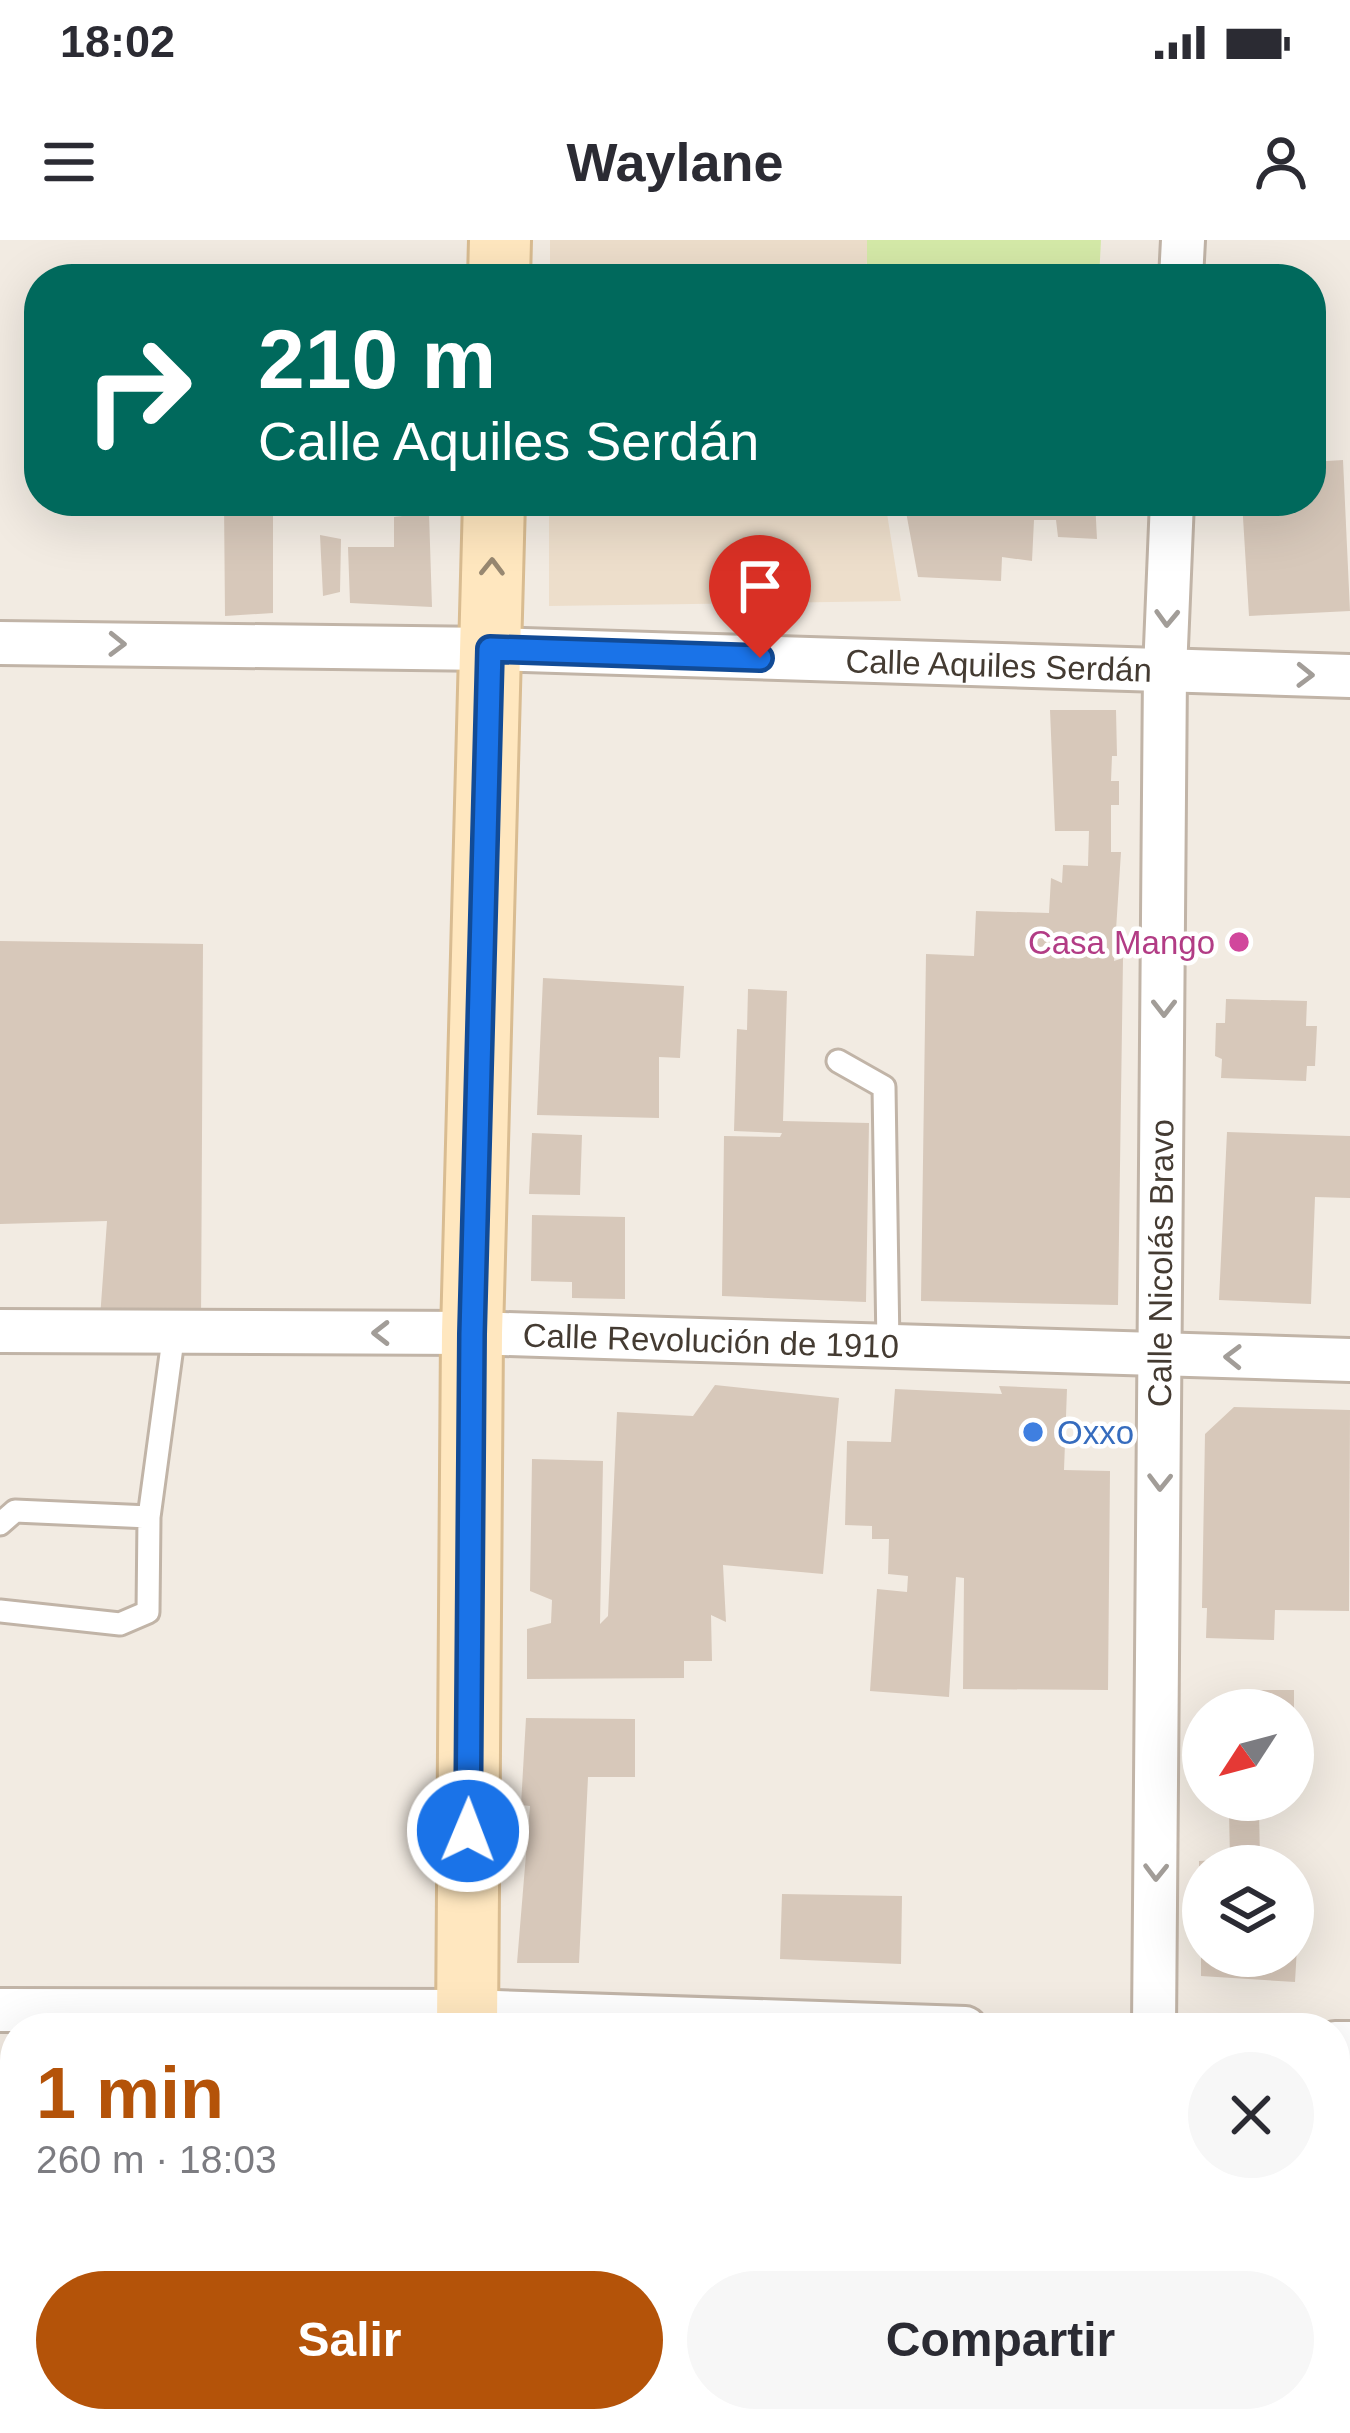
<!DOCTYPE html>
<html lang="es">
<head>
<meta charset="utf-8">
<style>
  body { margin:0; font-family:Arial,sans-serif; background:#f7f7f7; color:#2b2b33; height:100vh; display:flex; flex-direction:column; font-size:45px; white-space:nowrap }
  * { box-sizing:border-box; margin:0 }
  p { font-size:39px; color:#7c7c81 }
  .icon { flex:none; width:66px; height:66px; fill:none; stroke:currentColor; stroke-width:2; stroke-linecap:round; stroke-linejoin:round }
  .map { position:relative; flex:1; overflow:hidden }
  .details { position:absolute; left:0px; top:1773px; width:1350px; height:420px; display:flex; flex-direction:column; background:#fff; border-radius:48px 48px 0 0; box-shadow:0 12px 48px #0002 }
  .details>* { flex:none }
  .banner { position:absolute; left:24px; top:24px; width:1302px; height:252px; border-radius:48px; box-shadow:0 12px 48px #0002; background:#00695c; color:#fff; overflow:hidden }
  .needle { width:78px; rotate:234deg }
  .fabs { position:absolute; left:1182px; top:1449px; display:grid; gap:24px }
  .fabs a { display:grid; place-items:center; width:132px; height:132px; border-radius:50%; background:#fff; box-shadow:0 12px 48px #0002; font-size:60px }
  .pin { position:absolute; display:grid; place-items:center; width:102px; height:102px; color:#fff; margin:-123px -51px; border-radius:50% 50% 50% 0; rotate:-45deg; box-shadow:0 0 12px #0007 }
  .pin .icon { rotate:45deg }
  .me { position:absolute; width:132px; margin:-66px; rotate:1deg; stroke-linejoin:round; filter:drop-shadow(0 0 9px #0008) }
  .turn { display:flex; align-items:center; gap:42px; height:252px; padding:0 36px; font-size:54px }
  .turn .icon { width:156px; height:156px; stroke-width:2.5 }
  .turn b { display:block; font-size:84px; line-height:102px }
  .round { display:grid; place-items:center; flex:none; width:126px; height:126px; border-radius:63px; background:#f7f7f7 }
  .headline { display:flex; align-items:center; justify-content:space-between; height:204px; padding:0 36px }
  h1 { font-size:72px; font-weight:600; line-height:90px; color:#b45309 }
  .primary-button { display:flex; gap:24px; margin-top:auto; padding:24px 36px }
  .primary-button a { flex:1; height:138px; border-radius:72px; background:#b45309; color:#fff; font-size:48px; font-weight:600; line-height:138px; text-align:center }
  .primary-button a+a { background:#f7f7f7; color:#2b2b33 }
  .status { display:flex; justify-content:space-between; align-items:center; height:84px; padding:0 60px; background:#fff; direction:ltr }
  .status svg { height:33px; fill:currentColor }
  header { display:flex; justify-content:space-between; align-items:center; height:156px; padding:0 36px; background:#fff; font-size:54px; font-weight:600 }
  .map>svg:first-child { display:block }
  .education { fill:#eddecb }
  .green { fill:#d5eaa8 }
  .building { fill:#d7c8ba }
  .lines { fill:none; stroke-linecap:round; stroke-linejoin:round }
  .lane-casing { stroke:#c1b4a7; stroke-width:27 }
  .street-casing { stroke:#c1b4a7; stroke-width:48 }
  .secondary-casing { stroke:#d9bc91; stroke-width:66 }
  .lane { stroke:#fff; stroke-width:21 }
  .street { stroke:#fff; stroke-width:42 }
  .secondary { stroke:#ffe7bf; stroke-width:60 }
  .oneway { stroke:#988871 }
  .oneway2 { stroke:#a29d98 }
  .route-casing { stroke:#114b97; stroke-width:30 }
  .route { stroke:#1a73e8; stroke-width:21 }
  .hotel-dot { fill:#d1479c; stroke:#fff; stroke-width:4.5 }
  .shop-dot { fill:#3f7fe0; stroke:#fff; stroke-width:4.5 }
  .labels { text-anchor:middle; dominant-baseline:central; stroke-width:9; stroke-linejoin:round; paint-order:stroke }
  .street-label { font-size:33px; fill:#443b32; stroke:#fff }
  .hotel-label { font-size:33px; fill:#b23c85; stroke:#fff; text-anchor:end }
  .shop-label { font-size:33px; fill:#366cbe; stroke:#fff; text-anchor:start }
</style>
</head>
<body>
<div class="status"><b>18:02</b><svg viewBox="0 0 49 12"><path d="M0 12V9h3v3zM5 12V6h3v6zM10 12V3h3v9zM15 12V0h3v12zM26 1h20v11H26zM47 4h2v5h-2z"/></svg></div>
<header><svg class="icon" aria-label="menu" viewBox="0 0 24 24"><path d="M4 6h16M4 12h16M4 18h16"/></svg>Waylane<svg class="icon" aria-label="person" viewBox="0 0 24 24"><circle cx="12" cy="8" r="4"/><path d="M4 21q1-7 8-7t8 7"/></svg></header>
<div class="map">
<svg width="1350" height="2193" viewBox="0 0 1350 2193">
  <rect width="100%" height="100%" fill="#f2ebe2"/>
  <path class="education" d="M550 0H868L866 39H550Z
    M549 261H885L901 361 549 366Z"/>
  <path class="green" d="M867 0H1101L1099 39H867Z"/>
  <path class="building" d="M1343 220 1350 371 1249 376 1242 261H1311V222Z
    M224 261H424V265L273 274V373L225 376Z
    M904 261H1095L1097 299 1058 297 1056 280H1034L1032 321 1002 317 1001 341 918 337Z
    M429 273 432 367 350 363 348 307H394V277Z
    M320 295 341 299 340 352 323 356Z
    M1050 470H1116L1117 516H1112L1111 541H1119V565H1111V612H1121L1114 721 1123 718 1118 1065 921 1061 926 714 974 716 976 671 1049 673 1051 638 1062 643 1063 625 1088 626 1089 591H1055Z
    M0 701 203 704 201 1085 100 1078 107 981 0 984Z
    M543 738 684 746 680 818 659 817V878L537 875Z
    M748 749 787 751 783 881 869 883 866 1062 722 1056 724 896 780 897 782 893 734 891 737 789 747 790Z
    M1226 759 1307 761 1306 786H1317L1315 826H1307L1306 841 1221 838 1222 819 1215 816 1216 783H1225Z
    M1227 892 1350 896V958L1315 957 1311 1064 1219 1060Z
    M532 893 582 895 580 955 529 954Z
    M532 975 625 977V1059L572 1058V1042L531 1041Z
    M715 1145 839 1158 823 1334 723 1325 726 1382 711 1375 712 1421H684V1438L527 1439V1389L551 1383 552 1360 530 1351 532 1219 603 1221 600 1384 608 1376 617 1172 693 1176Z
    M999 1146 1067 1149 1064 1230 1110 1231 1108 1450 963 1449 964 1338 956 1337 949 1457 870 1451 877 1349 907 1352 908 1336 888 1334 889 1299H872V1286L845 1285 847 1201 891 1202 895 1149 1002 1154Z
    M1234 1167 1350 1170 1349 1371 1275 1370 1274 1400 1206 1398 1207 1368H1202L1205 1194Z
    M1243 1450H1294V1470H1243Z
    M526 1478 635 1479V1537H588L579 1723H517L530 1566 521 1565Z
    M1229 1572H1259L1260 1618 1272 1617V1626H1199V1621L1230 1619Z
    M782 1654 902 1656 901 1724 780 1719Z
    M1293 1690H1298L1295 1742 1201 1736V1716H1293Z"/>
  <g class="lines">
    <g class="lane-casing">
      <path id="lane" d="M838 821 884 847 888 1107
        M0 1284 15 1271 149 1277
        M0 1371 120 1384 148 1372 149 1277 174 1092"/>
    </g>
    <g class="street-casing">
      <g id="street">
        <path d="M1181 39 1183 0"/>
        <path id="s1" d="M0 403 490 409 1350 436"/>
        <path id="s2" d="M0 1091 472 1093 1350 1120"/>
        <path d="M0 1770 467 1771 965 1788"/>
        <path id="s3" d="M1154 1788 1165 431 1172 261"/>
        <path d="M1335 1803H1350"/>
        <path d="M1136 2193 1137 2178"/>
      </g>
    </g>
    <g class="secondary-casing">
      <path id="secondary" d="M499 39 500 0
        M467 1788 472 1093 494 261
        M475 2193V2178"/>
    </g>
    <use href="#lane" class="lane"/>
    <use href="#street" class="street"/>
    <use href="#secondary" class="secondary"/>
  </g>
  <defs><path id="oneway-chevron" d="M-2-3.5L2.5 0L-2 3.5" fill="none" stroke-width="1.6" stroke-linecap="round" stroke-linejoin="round" transform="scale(3)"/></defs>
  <use class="oneway" href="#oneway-chevron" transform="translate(492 327) rotate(-89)"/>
  <g class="oneway2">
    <use href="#oneway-chevron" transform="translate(1167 378) rotate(92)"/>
    <use href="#oneway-chevron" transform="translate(117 404) rotate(1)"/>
    <use href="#oneway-chevron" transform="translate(1305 435) rotate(1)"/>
    <use href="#oneway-chevron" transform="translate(1164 768) rotate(90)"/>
    <use href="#oneway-chevron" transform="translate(381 1093) rotate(-180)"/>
    <use href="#oneway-chevron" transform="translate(1233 1117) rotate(-179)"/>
    <use href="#oneway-chevron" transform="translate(1160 1242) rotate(91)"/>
    <use href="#oneway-chevron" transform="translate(1156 1632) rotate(91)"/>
  </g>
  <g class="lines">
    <g class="route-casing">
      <path id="route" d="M468 1591 472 1094 490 409 760 418"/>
    </g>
    <use href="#route" class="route"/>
  </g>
  <circle class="hotel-dot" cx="1239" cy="702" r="12"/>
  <circle class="shop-dot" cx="1033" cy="1192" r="12"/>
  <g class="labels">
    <g class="street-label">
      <text stroke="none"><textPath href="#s1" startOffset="999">Calle Aquiles Serdán</textPath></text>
      <text stroke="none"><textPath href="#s3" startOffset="765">Calle Nicolás Bravo</textPath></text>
      <text stroke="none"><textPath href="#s2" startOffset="711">Calle Revolución de 1910</textPath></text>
    </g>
    <g class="hotel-label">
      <text x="1215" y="702">Casa Mango</text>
    </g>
    <g class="shop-label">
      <text x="1057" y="1192">Oxxo</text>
    </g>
  </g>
</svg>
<div class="fabs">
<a><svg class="needle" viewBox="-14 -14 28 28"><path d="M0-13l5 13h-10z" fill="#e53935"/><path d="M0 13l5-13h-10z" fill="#7c7c81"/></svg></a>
<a><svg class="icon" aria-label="layers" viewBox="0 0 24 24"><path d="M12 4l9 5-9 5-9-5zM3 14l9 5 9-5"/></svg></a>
</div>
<div class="pin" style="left:760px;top:418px;background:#d93025"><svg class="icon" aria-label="arrive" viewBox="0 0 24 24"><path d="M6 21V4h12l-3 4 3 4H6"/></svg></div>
<svg class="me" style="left:468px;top:1591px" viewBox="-20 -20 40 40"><circle r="17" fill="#1a73e8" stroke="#fff" stroke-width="3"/><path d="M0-11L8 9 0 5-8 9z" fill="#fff"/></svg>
<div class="banner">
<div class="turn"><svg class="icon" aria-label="right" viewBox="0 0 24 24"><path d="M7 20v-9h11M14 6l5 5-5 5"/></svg><div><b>210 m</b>Calle Aquiles Serdán</div></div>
</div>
<section class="details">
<div class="headline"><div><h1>1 min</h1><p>260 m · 18:03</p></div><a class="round"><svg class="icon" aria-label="close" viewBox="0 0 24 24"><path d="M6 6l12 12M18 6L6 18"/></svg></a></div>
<div class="primary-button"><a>Salir</a><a>Compartir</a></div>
</section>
</div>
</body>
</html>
